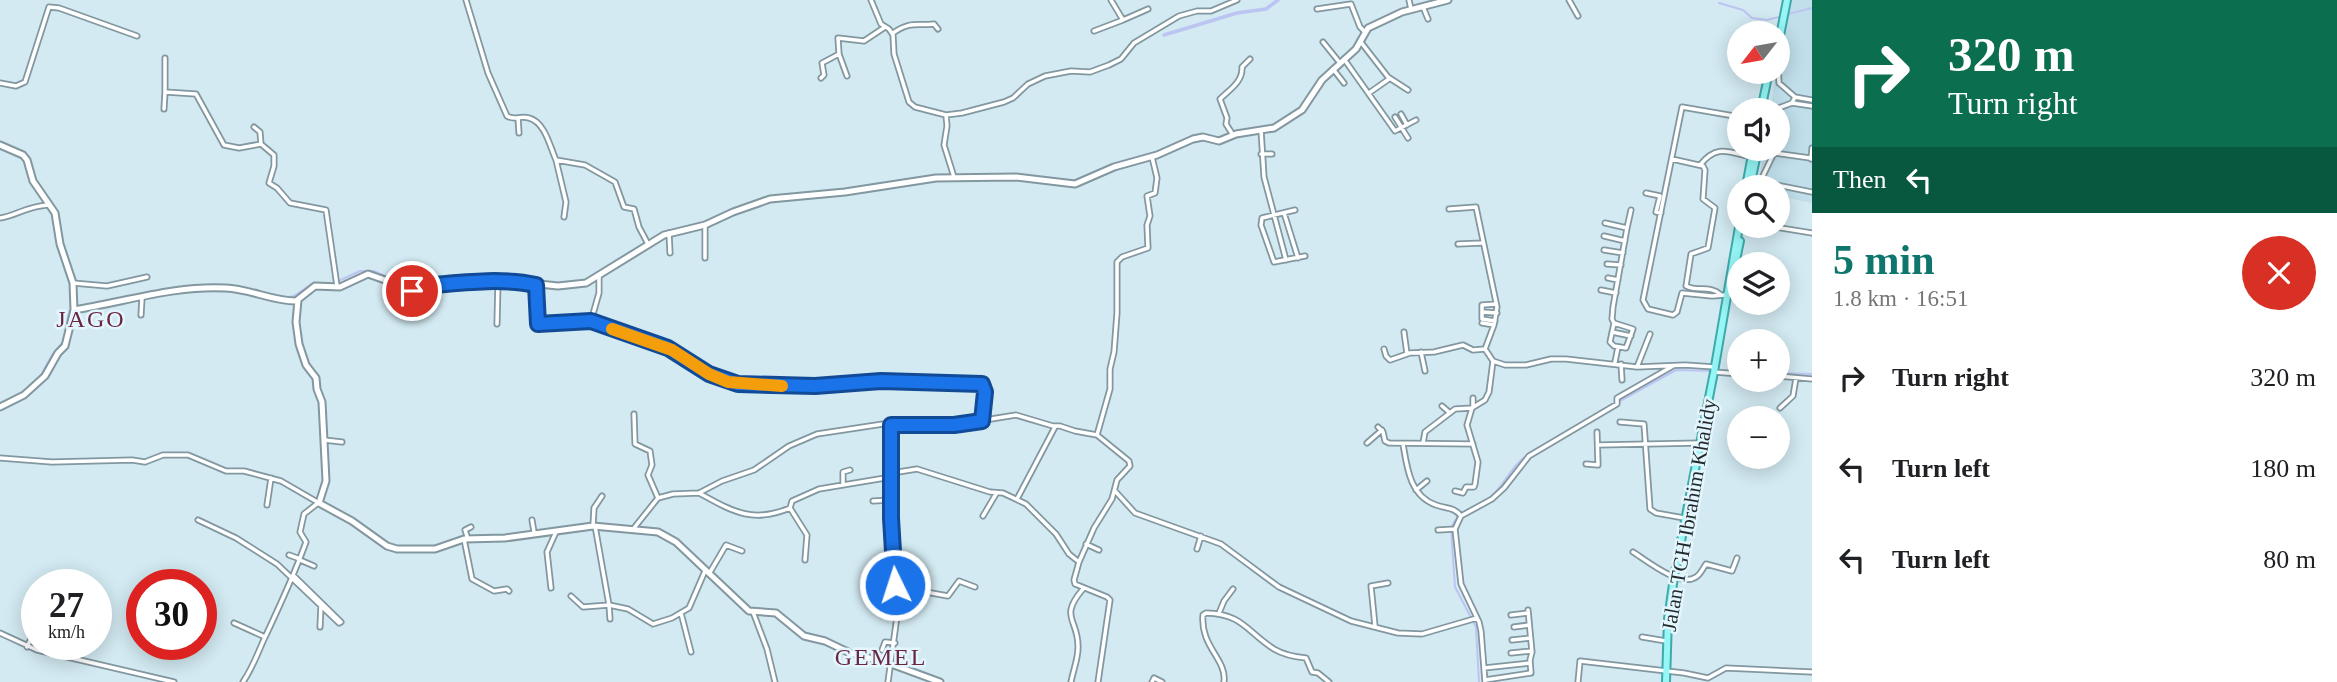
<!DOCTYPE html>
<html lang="en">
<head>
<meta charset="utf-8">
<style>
  body { margin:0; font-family:"Times New Roman",serif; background:#f6f6f6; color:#202124; height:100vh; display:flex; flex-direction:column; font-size:26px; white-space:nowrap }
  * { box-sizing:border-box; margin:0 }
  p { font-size:23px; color:#757577 }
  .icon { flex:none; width:38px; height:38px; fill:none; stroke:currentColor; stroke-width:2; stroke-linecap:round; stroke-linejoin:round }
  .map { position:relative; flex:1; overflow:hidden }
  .drawer { display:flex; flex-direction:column; background:#fff; width:525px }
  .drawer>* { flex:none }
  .banner { background:#0b6e4f; color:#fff; overflow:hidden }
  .needle { width:46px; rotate:239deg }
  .buttons { position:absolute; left:1727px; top:21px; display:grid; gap:14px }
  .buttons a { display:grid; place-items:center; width:63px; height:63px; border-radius:50%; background:#fff; box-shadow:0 4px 18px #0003; font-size:35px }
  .speed { position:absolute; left:21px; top:569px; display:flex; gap:14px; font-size:35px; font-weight:700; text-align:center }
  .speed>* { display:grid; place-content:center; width:91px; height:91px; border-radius:50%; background:#fff; box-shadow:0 4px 18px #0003; line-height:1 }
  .speed small { font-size:18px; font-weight:400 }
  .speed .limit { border:10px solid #d22; background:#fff; color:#111 }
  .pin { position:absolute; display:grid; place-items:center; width:60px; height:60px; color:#fff; margin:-30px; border:4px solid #fff; border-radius:50%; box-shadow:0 2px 7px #0007 }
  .me { position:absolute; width:77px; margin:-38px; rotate:356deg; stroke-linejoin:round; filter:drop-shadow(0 0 5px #0008) }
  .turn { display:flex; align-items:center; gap:24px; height:147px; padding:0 21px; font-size:32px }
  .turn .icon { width:91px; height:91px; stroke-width:2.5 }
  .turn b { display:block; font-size:49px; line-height:60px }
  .then { display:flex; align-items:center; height:66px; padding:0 21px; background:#0003; gap:14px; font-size:26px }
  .round { display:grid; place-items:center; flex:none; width:74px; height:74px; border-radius:37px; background:#f6f6f6 }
  .head { display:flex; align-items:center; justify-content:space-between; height:119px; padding:0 21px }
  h1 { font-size:42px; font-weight:800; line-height:52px; color:#0f766e }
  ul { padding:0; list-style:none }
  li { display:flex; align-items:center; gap:21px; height:91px; padding:0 21px }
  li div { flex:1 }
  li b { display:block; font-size:26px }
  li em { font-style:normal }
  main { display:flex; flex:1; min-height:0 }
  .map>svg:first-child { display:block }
  .built { fill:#c0dfeb }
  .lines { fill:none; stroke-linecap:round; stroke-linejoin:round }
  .stream { stroke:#bcc4f2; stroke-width:2 }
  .canal { stroke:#bcc4f2; stroke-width:3.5 }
  .street-casing { stroke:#82979f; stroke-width:7 }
  .secondary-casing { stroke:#82979f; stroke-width:9 }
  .primary-casing { stroke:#40aaab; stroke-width:10 }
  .street { stroke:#fff; stroke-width:3.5 }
  .secondary { stroke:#fff; stroke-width:5 }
  .primary { stroke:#97f6f6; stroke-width:6 }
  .route-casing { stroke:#114b97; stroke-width:18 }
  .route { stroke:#1a73e8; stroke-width:12 }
  .slow { stroke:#f59e0b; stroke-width:12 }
  .labels { text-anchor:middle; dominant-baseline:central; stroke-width:5; stroke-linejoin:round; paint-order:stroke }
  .street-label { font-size:21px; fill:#1f282b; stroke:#e4f6fd }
  .quarter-label { font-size:24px; letter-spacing:2px; fill:#69263f; stroke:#e4f6fd }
</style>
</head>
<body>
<main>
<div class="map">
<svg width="1812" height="682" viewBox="0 0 1812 682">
  <rect width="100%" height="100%" fill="#d3eaf2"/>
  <path class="built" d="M1788 0H1812V203L1778 196V187H1758L1764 149H1778V110H1770Z"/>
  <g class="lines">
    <path class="stream" d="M1719 3 1743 10 1752 18 1767 20 1783 16
      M1788 14 1812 8
      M472 281 512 280
      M212 285H224
      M410 286 434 281 449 282
      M284 298 294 296 313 283H334L360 271H374L398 282
      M65 335 69 311 72 309
      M1778 373 1812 374
      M40 377 52 355 64 341
      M1618 402 1676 370 1712 371
      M1488 499C1504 487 1511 465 1528 455
      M1479 682 1476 627 1455 587 1451 529C1455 515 1468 509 1480 504"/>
    <path class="canal" d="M1164 35 1237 13 1266 9 1278 0"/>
    <g class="street-casing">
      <path id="street" d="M466 0 488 73 507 116C515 121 520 115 529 118 545 122 550 147 556 160L585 165 615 182 624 207 634 209 639 227 648 244
        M871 0 881 24 889 29 893 35 894 54 909 102 915 107 946 115 947 126 944 145 954 177
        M1409 0 1411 9
        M1569 0 1578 16
        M1423 7 1428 19
        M1317 9 1351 4 1360 27 1365 32
        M1123 20 1148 9
        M1094 31 1123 20 1111 0
        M893 33C910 21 916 26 934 24L938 29
        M1360 41 1388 77 1408 90
        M1323 42 1340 63
        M165 58V92
        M1344 59 1395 131 1416 120
        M1778 65 1779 83 1795 97 1792 103
        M1333 69 1344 83
        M847 76 839 54 838 38 864 41 885 27
        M821 78 824 75 822 63 839 54
        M0 83 16 86 25 82 49 7 59 8 137 36
        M1369 93 1389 79
        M1795 97 1812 100
        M164 109 165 92 196 94 224 145 239 148 261 144
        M1773 110 1792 103 1812 106
        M1401 114 1407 125
        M946 115 962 113 1004 102 1013 98 1028 84 1045 76 1071 71 1090 72 1109 65 1121 59 1134 43 1179 16 1197 11H1211L1237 0
        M1395 117 1408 138
        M518 118 519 133
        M254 127 260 132 261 144 274 155V166L269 183 277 188 290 203 326 210 337 286
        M1261 130 1264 177 1286 260
        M1233 135 1226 124 1227 118 1220 99C1229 90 1243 82 1242 67L1250 59
        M1261 154H1272
        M1672 159 1703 166 1705 170 1703 199 1715 208 1708 248 1691 254 1686 286C1697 292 1710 285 1720 294
        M1811 159 1812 148
        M556 160 566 202 564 217
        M1700 165C1717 144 1728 152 1751 157
        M1752 180 1812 192
        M1760 182 1774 153 1810 158
        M1646 193 1660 196 1656 212 1661 213
        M1449 209 1476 207 1497 307 1494 325 1485 349 1493 361 1505 365H1526L1551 359H1566L1637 367 1685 365 1715 367
        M1295 210 1262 218 1261 225 1274 262 1305 256
        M1284 213 1298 258
        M0 218C16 216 27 206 48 205
        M1605 223 1627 228 1613 307 1612 319 1614 323 1610 342 1614 346 1626 348 1633 329 1614 323
        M705 225V258
        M1769 226 1812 233
        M1627 228 1631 210
        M669 233 670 253
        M1604 236 1625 241
        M1458 244 1482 243
        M1604 250 1623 253
        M1607 264 1621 265
        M1608 278 1618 280
        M73 283 107 286 147 277
        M536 284 538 324 591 321 672 350 709 374 738 384 815 386 867 381 974 383 982 385 985 388 982 421
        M1601 290 1616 293
        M1726 295 1712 296 1682 293 1677 312 1673 315 1648 309 1643 300 1682 107 1740 117
        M1482 312 1497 313
        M141 315 142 298
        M591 321 599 293V276
        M1495 321 1482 319V305L1496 304
        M1482 323 1494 325
        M497 324 498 282
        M1404 332 1407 354
        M1612 332 1631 336
        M1384 349 1386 356 1390 360 1410 353 1434 352 1463 345 1473 350 1485 349
        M1421 352 1425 371
        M1615 362 1618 347
        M1621 364 1622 380
        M1637 367 1650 334
        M1714 372 1740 374
        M1778 376 1812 379
        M1473 398V407
        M1442 406 1450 413
        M1780 408 1793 396 1796 378
        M634 414 635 444 650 451 652 465 648 475 658 498
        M1620 422 1644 424 1650 509 1656 513 1684 518
        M1378 427 1383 432 1385 441 1389 443 1473 444
        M324 440 342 442
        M1367 443 1382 430
        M1423 443 1425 432 1455 409 1472 408 1485 400 1489 392 1493 361
        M1403 444C1407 468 1410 496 1436 505 1447 509 1454 507 1461 516
        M1598 445 1700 443
        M0 458 52 462 132 460 145 462 163 455H188L226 471H244L281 481 319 503
        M1586 464 1598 465 1597 432
        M892 473 917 469 990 492 1003 493 1026 504 1056 534 1069 554 1079 562 1074 580 1075 584 1107 597 1110 600 1098 682
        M843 484V472L850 470
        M1416 490 1427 481
        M1115 491 1135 513 1221 544 1279 587 1351 621 1398 633 1422 634 1477 618
        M1455 491 1463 493 1466 487H1474L1475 484 1478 462 1467 425 1472 408
        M699 493C732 511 752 524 790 508
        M1017 499 1055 427
        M873 501 892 500
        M267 505 271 478
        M983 516 996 494
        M198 520 236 538 277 564 339 623
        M532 520 534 532
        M593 526 594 508 602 496
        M595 526 609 605 628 609 653 624 672 618 689 608 705 571
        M634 528 658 498 673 494 699 493 722 481 754 470 789 446 817 434 883 424H960L1016 415 1053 426H1060L1075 431 1097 435
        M1438 530 1455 529
        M464 539 472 579 494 591 507 589 509 591
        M468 539 465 530 471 527
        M1086 544 1099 550
        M1197 549 1201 536
        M1633 552C1646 560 1680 588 1696 577 1701 574 1703 568 1706 564L1732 571 1737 558
        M289 555 300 559
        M300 560 314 566
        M805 560 807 535 790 508 792 501 819 489 891 477
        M1079 562 1094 528 1112 499 1117 480 1130 466 1129 461 1097 435 1110 389V369L1114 352 1117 313V262L1122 257 1148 248 1147 225 1150 216 1147 196 1155 193 1157 178 1152 157
        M709 574 726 545 742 551
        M293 575 341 622
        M894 575H903
        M895 585 905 584
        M551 588 547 552 556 532
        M866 589 895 588
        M896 591 926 592 948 596 959 581 975 587
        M571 596 583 607 609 605 610 619
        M753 612 767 649 775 682
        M681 613 691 652
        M1219 613 1224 601 1233 589
        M1511 615 1528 613
        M234 623 265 637
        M1375 626 1371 586 1388 583
        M320 627 321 605
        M1514 627 1529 625
        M0 633 37 650 174 682
        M1642 637 1666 641
        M1512 640 1530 638
        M27 647 37 626
        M882 650 885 642 895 643
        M1511 653 1532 651
        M1484 668 1530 663
        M1485 680 1531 673 1530 660 1532 652 1528 610
        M243 682C255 664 258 651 267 633 281 603 295 573 306 542L300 532 304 514 318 503
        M888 682 898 609 892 538 891 425
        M1071 682C1073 671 1078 659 1078 648 1079 619 1058 618 1083 589
        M1152 682 1154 678 1162 682
        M1224 682C1227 659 1200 647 1203 615L1206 613C1243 614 1246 631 1274 649 1284 655 1295 657 1306 658L1312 672 1318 673 1329 682
        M1485 682 1481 631 1479 622 1461 584 1455 529 1461 516 1492 499 1504 488 1529 456 1617 404V398L1673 366
        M1578 682 1580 661 1684 673 1708 678 1726 668 1812 672"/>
    </g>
    <g class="secondary-casing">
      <path id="secondary" d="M0 145 23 155 27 160 33 181 55 213 60 244 73 283 74 310
        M298 300 296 322 299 344 306 365 316 378 317 389 322 402 326 481 319 503 352 521 387 546 397 549H435L464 539 505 538 593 526 658 532 676 542 749 611 776 613 804 636 825 641 850 653 891 664 940 682
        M0 407 24 395 45 376 58 353 65 346 74 310C124 302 176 285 226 288 250 289 272 301 296 301L315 286 340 287 368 274 416 291 430 286 451 284 520 282 558 286 586 283 664 235 705 225 733 212 770 199 845 192 936 178 1016 177 1075 184 1114 167 1157 155 1193 139 1203 137 1219 141 1236 134 1274 128 1302 110 1322 80 1356 49 1368 28 1402 12 1448 0"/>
    </g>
    <g class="primary-casing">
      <path id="primary" d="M1778 46 1787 0
        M1761 110 1769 72
        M1746 187 1753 149
        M1750 187 1758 149
        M1735 265 1740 241
        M1666 682 1668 619 1674 577 1714 372 1740 221"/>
    </g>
    <use href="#street" class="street"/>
    <use href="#secondary" class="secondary"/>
    <use href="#primary" class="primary"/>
  </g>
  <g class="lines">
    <g class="route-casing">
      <path id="route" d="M412 291C420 291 426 286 434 285 466 282 504 278 536 285L538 324 591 321 668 348 709 374 738 384 815 386 881 381 982 384 985 392 982 421 954 425H891V518L895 585"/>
    </g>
    <use href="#route" class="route"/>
    <path class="slow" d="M612 329 672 350 709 374 728 382 782 386"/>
  </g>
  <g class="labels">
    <g class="street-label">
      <text transform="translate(1689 515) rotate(-80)">Jalan TGH Ibrahim Khalidy</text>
    </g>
    <g class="quarter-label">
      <text x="91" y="319">JAGO</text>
      <text x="881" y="657">GEMEL</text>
    </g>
  </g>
</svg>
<div class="buttons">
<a><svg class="needle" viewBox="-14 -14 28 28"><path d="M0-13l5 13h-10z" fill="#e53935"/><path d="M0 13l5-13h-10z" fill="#757577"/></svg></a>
<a><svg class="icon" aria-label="sound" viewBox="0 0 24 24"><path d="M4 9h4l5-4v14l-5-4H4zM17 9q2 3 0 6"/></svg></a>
<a><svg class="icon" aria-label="search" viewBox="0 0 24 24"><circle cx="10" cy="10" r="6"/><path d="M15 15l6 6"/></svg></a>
<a><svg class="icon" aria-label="layers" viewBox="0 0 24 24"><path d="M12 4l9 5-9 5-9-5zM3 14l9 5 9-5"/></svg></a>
<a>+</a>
<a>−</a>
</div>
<div class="speed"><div>27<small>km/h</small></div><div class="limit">30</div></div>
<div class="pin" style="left:412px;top:291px;background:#d93025"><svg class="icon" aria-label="arrive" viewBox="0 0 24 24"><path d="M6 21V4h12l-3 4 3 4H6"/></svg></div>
<svg class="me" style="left:895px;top:585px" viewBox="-20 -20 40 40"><circle r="17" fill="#1a73e8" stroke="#fff" stroke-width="3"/><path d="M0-11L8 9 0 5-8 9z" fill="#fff"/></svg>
</div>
<section class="drawer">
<div class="banner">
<div class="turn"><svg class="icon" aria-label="right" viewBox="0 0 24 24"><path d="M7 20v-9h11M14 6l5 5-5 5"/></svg><div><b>320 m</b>Turn right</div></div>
<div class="then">Then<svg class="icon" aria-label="left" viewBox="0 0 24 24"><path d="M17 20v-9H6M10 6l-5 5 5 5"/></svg></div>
</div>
<div class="head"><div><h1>5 min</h1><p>1.8 km · 16:51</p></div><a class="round" style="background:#d93025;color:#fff"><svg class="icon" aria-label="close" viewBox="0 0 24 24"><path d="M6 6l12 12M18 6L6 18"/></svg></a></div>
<ul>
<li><svg class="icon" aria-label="right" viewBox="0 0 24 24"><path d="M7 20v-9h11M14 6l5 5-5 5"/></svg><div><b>Turn right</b></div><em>320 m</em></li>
<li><svg class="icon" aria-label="left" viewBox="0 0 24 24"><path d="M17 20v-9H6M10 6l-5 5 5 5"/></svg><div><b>Turn left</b></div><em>180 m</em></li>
<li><svg class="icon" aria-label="left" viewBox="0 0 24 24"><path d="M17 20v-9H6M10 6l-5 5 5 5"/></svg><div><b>Turn left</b></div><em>80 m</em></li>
</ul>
</section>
</main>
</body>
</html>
